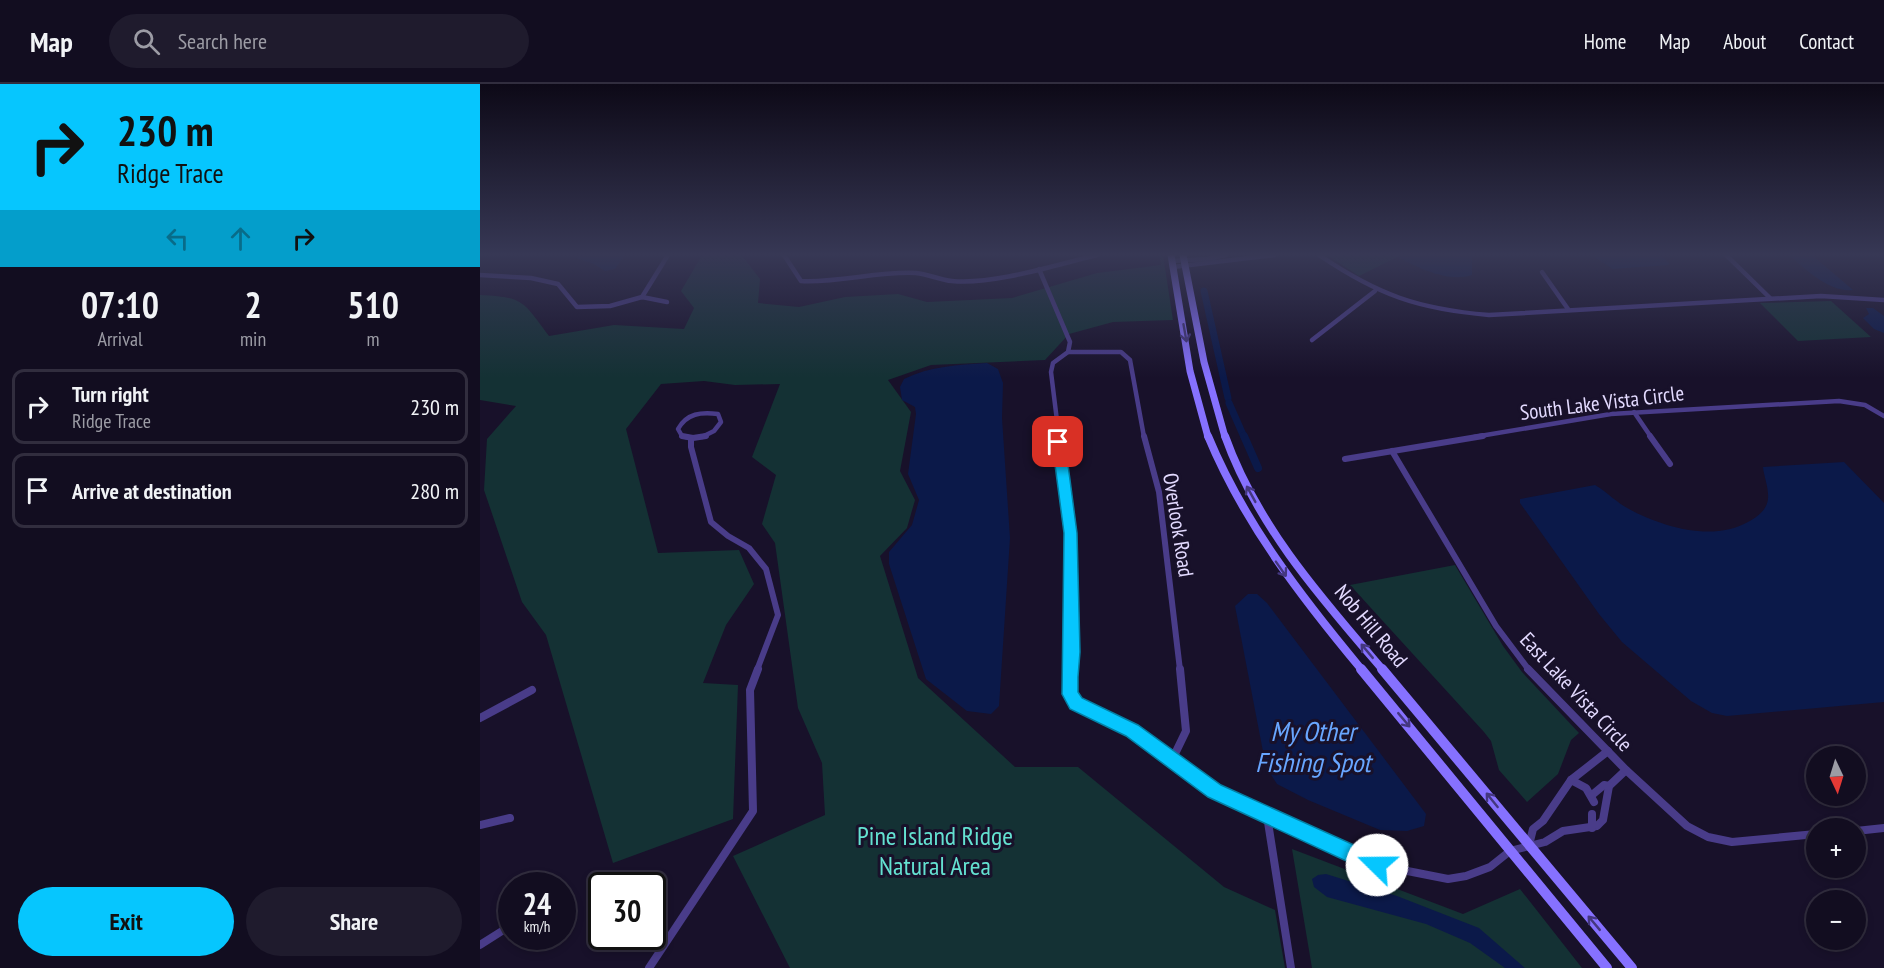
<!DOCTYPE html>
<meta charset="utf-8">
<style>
body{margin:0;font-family:"PT Sans Narrow",sans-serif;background:#1f1b2d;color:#f1f3f6;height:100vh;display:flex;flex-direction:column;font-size:22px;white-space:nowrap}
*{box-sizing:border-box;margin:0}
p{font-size:20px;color:#9c9ca5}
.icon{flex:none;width:33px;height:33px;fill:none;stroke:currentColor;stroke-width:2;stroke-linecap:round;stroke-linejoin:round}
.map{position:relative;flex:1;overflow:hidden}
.panel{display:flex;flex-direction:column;background:#120d20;width:480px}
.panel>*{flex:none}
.hud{background:#06c6fe;color:#111;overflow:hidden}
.needle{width:39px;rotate:176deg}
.fabs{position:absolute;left:1326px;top:662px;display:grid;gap:12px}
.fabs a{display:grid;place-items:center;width:60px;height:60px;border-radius:50%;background:#120d20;box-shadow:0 3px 9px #0003,0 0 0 2px #312d3e;font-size:30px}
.speed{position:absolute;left:18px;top:788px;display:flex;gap:12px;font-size:30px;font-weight:700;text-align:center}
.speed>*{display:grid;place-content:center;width:78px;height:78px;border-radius:50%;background:#120d20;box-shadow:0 3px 9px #0003,0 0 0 2px #312d3e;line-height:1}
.speed small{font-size:15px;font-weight:400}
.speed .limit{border:3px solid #111;border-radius:9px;background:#fff;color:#111}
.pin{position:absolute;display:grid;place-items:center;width:51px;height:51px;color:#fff;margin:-26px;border-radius:12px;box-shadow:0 3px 9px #0006}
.me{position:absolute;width:66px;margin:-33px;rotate:292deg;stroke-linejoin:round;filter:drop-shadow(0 0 4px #0008)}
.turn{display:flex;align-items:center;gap:21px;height:126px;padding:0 18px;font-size:27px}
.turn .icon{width:78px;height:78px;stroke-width:2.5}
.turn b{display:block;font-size:42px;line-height:51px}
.lanes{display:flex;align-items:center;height:57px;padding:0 18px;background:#0003;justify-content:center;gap:30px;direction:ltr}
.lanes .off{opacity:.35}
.eta{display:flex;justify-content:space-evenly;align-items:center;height:102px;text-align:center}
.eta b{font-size:36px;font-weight:600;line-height:42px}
.button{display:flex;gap:12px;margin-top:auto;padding:12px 18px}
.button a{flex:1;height:69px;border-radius:36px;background:#06c6fe;color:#111;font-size:24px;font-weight:600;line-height:69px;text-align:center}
.button a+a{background:#1f1b2d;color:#f1f3f6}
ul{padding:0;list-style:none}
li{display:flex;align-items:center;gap:18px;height:75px;margin:0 12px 9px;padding:0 6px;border:3px solid #312d3e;border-radius:12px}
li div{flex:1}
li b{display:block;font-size:22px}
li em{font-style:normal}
header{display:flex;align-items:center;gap:36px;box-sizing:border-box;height:84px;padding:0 30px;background:#120d20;border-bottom:2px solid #312d3e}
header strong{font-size:28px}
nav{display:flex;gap:33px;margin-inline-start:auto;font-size:21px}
.search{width:420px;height:54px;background:#1f1b2d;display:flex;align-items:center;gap:15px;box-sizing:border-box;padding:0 21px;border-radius:33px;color:#9c9ca5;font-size:22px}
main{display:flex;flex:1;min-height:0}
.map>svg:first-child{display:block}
</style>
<header>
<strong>Map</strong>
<div class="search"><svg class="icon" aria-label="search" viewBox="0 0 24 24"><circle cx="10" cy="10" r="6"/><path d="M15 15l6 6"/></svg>Search here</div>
<nav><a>Home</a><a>Map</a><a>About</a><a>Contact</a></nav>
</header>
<main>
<section class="panel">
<div class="hud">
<div class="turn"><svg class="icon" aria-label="right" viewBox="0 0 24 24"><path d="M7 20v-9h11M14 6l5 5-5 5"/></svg><div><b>230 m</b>Ridge Trace</div></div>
<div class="lanes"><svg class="icon off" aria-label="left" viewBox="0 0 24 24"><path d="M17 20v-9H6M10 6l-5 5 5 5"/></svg><svg class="icon off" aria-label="ahead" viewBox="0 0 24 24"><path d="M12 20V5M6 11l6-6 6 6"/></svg><svg class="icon" aria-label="right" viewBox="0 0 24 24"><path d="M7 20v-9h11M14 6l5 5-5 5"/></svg></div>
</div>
<div class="eta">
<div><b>07:10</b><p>Arrival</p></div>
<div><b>2</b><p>min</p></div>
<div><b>510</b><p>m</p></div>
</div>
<ul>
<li><svg class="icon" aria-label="right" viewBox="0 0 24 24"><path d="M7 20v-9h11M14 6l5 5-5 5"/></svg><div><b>Turn right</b><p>Ridge Trace</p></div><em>230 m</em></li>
<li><svg class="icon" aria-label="arrive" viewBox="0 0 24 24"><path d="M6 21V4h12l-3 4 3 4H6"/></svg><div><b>Arrive at destination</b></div><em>280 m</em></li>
</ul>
<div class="button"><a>Exit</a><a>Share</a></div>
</section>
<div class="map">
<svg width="1404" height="884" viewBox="0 0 1404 884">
<rect width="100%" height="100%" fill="#18112a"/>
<!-- green -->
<g fill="#143134">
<path d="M 222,171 L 264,171 L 263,173 L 280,195 L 278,219 L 319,223 L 365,213 L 418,210 L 447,218 L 532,214 L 617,189 L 681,181 L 679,171 L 683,171 L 693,236 L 633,238 L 589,250 L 565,276 L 451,281 L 408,296 L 431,328 L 420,387 L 435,416 L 427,444 L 400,472 L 438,594 L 535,683 L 598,683 L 744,803 L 795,826 L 805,884 L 310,884 L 253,772 L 345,731 L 342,679 L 318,624 L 295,459 L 282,440 L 296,391 L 272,373 L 300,300 L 255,301 L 224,297 L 181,300 L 146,345 L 178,469 L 259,466 L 274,500 L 246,541 L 223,599 L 258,601 L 253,735 L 133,779 L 66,551 L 42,518 L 4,406 L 7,355 L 36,322 L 0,316 L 0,211 C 45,213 43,218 69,252 L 134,241 L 204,245 L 214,224 L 201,207 Z"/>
<path d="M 847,171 L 921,171 L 879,192 Z"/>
<path d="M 1351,217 L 1391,253 L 1318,257 L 1280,219 Z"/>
<path d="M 975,481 L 1023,562 L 1042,588 L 1099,649 L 1091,656 L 1078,690 L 1047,718 L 1019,686 L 1011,657 L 1004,648 L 870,501 Z"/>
<path d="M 812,765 L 983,830 L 1040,805 L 1102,884 L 832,884 Z"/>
</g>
<!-- water -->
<g fill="#0b1949">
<path d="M 102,171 L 145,171 L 135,185 L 125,187 L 114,180 L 96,174 Z"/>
<path d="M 921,171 L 992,171 L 992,191 C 969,199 938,184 918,173 Z"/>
<path d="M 1111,171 L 1181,171 L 1189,179 L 1188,181 L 1133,185 Z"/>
<path d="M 1309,171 L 1332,171 L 1373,206 C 1350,209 1325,185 1309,171 Z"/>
<path d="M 1386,224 L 1393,224 L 1404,232 L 1404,249 L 1394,245 L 1383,234 L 1389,230 Z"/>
<path d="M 507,279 L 518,285 L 523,299 L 522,334 L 530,454 L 519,622 L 511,630 L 487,627 L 446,595 L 409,480 L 409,468 L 432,441 L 439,416 L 428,390 L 436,330 L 435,323 L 422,316 L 420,303 L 424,295 C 450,282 478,281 507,279 Z"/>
<path d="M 1364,378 L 1404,419 L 1404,618 L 1247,632 L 1232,629 L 1211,617 L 1142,558 L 1119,530 L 1040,419 L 1040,415 L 1115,401 C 1127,408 1137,419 1149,425 C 1182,443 1233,458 1268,438 C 1277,433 1287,426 1288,415 C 1289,404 1284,393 1283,383 Z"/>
<path d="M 768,510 L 777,510 L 787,519 L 937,718 L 946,730 L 944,742 L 927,747 L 900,746 L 828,716 L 797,700 L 786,683 L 755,522 Z"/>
<path d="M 846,790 L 917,812 L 999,844 L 1045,884 L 1025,884 L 990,859 L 946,840 L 847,813 L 834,803 L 832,795 L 838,791 Z"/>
</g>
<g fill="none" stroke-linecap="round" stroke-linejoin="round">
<!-- canal-far1 -->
<g stroke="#0b1949" stroke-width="7">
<path d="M 724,207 L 748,314"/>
<path d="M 749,319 L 764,353"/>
</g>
<!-- canal -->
<path stroke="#0b1949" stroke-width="8" d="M 764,352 L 778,384"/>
<!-- minor-far2 -->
<g stroke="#493c89" stroke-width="4.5">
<path d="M 304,171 L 321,197 C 359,199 398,187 436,189 C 448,190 460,196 472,197 C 514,201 575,181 617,171"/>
<path d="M 839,171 C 898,211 938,225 1009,231 L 1341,212 L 1404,216"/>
<path d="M 1246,171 L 1290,214"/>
<path d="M 692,177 L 727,175 L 746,171"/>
<path d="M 693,183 L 794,171"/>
<path d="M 559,185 L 590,258 L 588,268 L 573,279 L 571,288 L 579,353"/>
<path d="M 1062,188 L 1088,225"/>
<path d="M 0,191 L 51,194 L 78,200 L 97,223 L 130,222 L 162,213"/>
<path d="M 162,213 L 188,171"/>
<path d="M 162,213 L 187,218"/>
<path d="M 832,256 L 895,207"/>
<path d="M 588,268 L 641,268 L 650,276 L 664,353"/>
<path d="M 1154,328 L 1171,353"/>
<path d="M 206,353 L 202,352 L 198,345 C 207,329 221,328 238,330 L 241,338 L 234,347 L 222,353"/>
<path d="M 994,353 L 1131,330 L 1359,317 L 1385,321 L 1404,332"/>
</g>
<!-- minor-far1 -->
<g stroke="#493c89" stroke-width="6">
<path d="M 202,352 L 213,354 L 226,352"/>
<path d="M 579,352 L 591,449 L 591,586"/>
<path d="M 664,352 L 679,408 L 700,586"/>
<path d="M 1170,352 L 1190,380"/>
<path d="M 211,355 L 211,363 L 231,438 L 248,452 L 269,464 L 286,485 L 298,531 L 277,586"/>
<path d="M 912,367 L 1016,542 L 1049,586"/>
<path d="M 865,375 L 1003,352"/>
</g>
<!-- minor -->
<g stroke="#493c89" stroke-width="8">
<path d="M 591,585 L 590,610 L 596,620 L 652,647 L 735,707 L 897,781 L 968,795 L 986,792 L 1010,783 L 1030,767 L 1065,758 L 1083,747 L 1117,742 L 1123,736 L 1129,702 L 1146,686"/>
<path d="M 1048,585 L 1146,686 L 1207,742 L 1228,753 L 1252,758 L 1336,750"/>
<path d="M 0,634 L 52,606"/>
<path d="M 692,676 L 706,647 L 700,585"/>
<path d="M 1091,696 L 1106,704 L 1114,718"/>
<path d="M 1112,711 L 1124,701 L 1129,702"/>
<path d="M 1112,730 L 1112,744"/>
<path d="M 787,732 L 811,884"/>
<path d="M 0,741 L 30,734"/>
<path d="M 1376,747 L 1404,744"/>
<path d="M 1049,761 L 1053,745 L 1063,737 L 1091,696 L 1128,667"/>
<path d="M 0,861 L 22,847 L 32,837"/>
<path d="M 169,884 L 273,727 L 270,606 L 278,585"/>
</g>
<!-- secondary-far2 -->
<g stroke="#8671ff" stroke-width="7">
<path d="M 691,171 L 710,287 L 728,353"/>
<path d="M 703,171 L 724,278 L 745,353"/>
</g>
<!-- secondary-far1 -->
<g stroke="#8671ff" stroke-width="8">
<path d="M 728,352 C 764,439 822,514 882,586"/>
<path d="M 745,352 C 777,442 842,515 903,586"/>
</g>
<!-- secondary -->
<g stroke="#8671ff" stroke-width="10">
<path d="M 881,585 L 1127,884"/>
<path d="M 902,585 L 1152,884"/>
</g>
</g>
<!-- one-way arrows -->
<defs><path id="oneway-shaft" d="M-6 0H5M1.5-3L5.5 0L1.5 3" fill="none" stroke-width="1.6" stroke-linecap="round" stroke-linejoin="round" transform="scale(1.5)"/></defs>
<g stroke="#44377f">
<use href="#oneway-shaft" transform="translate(705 249) rotate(80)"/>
<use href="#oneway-shaft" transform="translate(771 410) rotate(-119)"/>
<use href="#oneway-shaft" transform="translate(801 485) rotate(55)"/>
<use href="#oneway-shaft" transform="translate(887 567) rotate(-130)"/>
<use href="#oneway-shaft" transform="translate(924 636) rotate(50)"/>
<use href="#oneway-shaft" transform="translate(1012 716) rotate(-129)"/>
<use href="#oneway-shaft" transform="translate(1114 839) rotate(-130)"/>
</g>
<!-- sky -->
<linearGradient id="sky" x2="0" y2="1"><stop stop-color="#0d0917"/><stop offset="0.58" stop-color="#373855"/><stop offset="1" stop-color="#373855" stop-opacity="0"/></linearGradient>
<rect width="1404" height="294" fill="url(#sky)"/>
<!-- route -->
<path fill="#06c6fe" stroke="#0481a5" stroke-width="1.5" d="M 578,354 L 585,358 L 597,449 L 600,568 L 598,593 L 598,608 L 602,614 L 658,641 L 741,701 L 903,774 L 906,781 L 903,788 L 897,790 L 890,788 L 728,713 L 646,652 L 590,625 L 582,610 L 584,449 L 572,358 Z"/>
<g text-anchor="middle" stroke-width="6" stroke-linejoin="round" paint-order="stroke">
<!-- street labels -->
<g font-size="21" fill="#e3daff" stroke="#18112a">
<text transform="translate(1122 319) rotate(-7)" y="7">South Lake Vista Circle</text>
<text transform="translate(698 441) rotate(81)" y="7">Overlook Road</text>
<text transform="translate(891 542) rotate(50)" y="7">Nob Hill Road</text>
<text transform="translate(1096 608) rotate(47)" y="7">East Lake Vista Circle</text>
</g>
<!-- near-park labels -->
<g font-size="26" fill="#64e1d1" stroke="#18112a">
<text x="455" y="761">Pine Island Ridge<tspan x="455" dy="30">Natural Area</tspan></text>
</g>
<!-- near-water labels -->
<g font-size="27" font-style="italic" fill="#68a6ff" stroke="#18112a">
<text x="833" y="657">My Other<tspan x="833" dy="31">Fishing Spot</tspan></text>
</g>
</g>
</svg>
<div class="fabs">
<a><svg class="needle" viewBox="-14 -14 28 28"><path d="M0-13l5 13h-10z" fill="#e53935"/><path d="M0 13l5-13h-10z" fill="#9c9ca5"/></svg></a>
<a>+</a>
<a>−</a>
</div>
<div class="speed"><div>24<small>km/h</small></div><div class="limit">30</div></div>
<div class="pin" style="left:578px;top:358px;background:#d93025"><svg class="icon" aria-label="arrive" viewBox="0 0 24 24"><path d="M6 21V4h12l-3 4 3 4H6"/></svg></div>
<svg class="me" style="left:897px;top:781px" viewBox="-20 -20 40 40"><circle r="19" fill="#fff"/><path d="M0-13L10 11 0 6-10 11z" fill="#06c6fe"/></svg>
</div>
</main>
